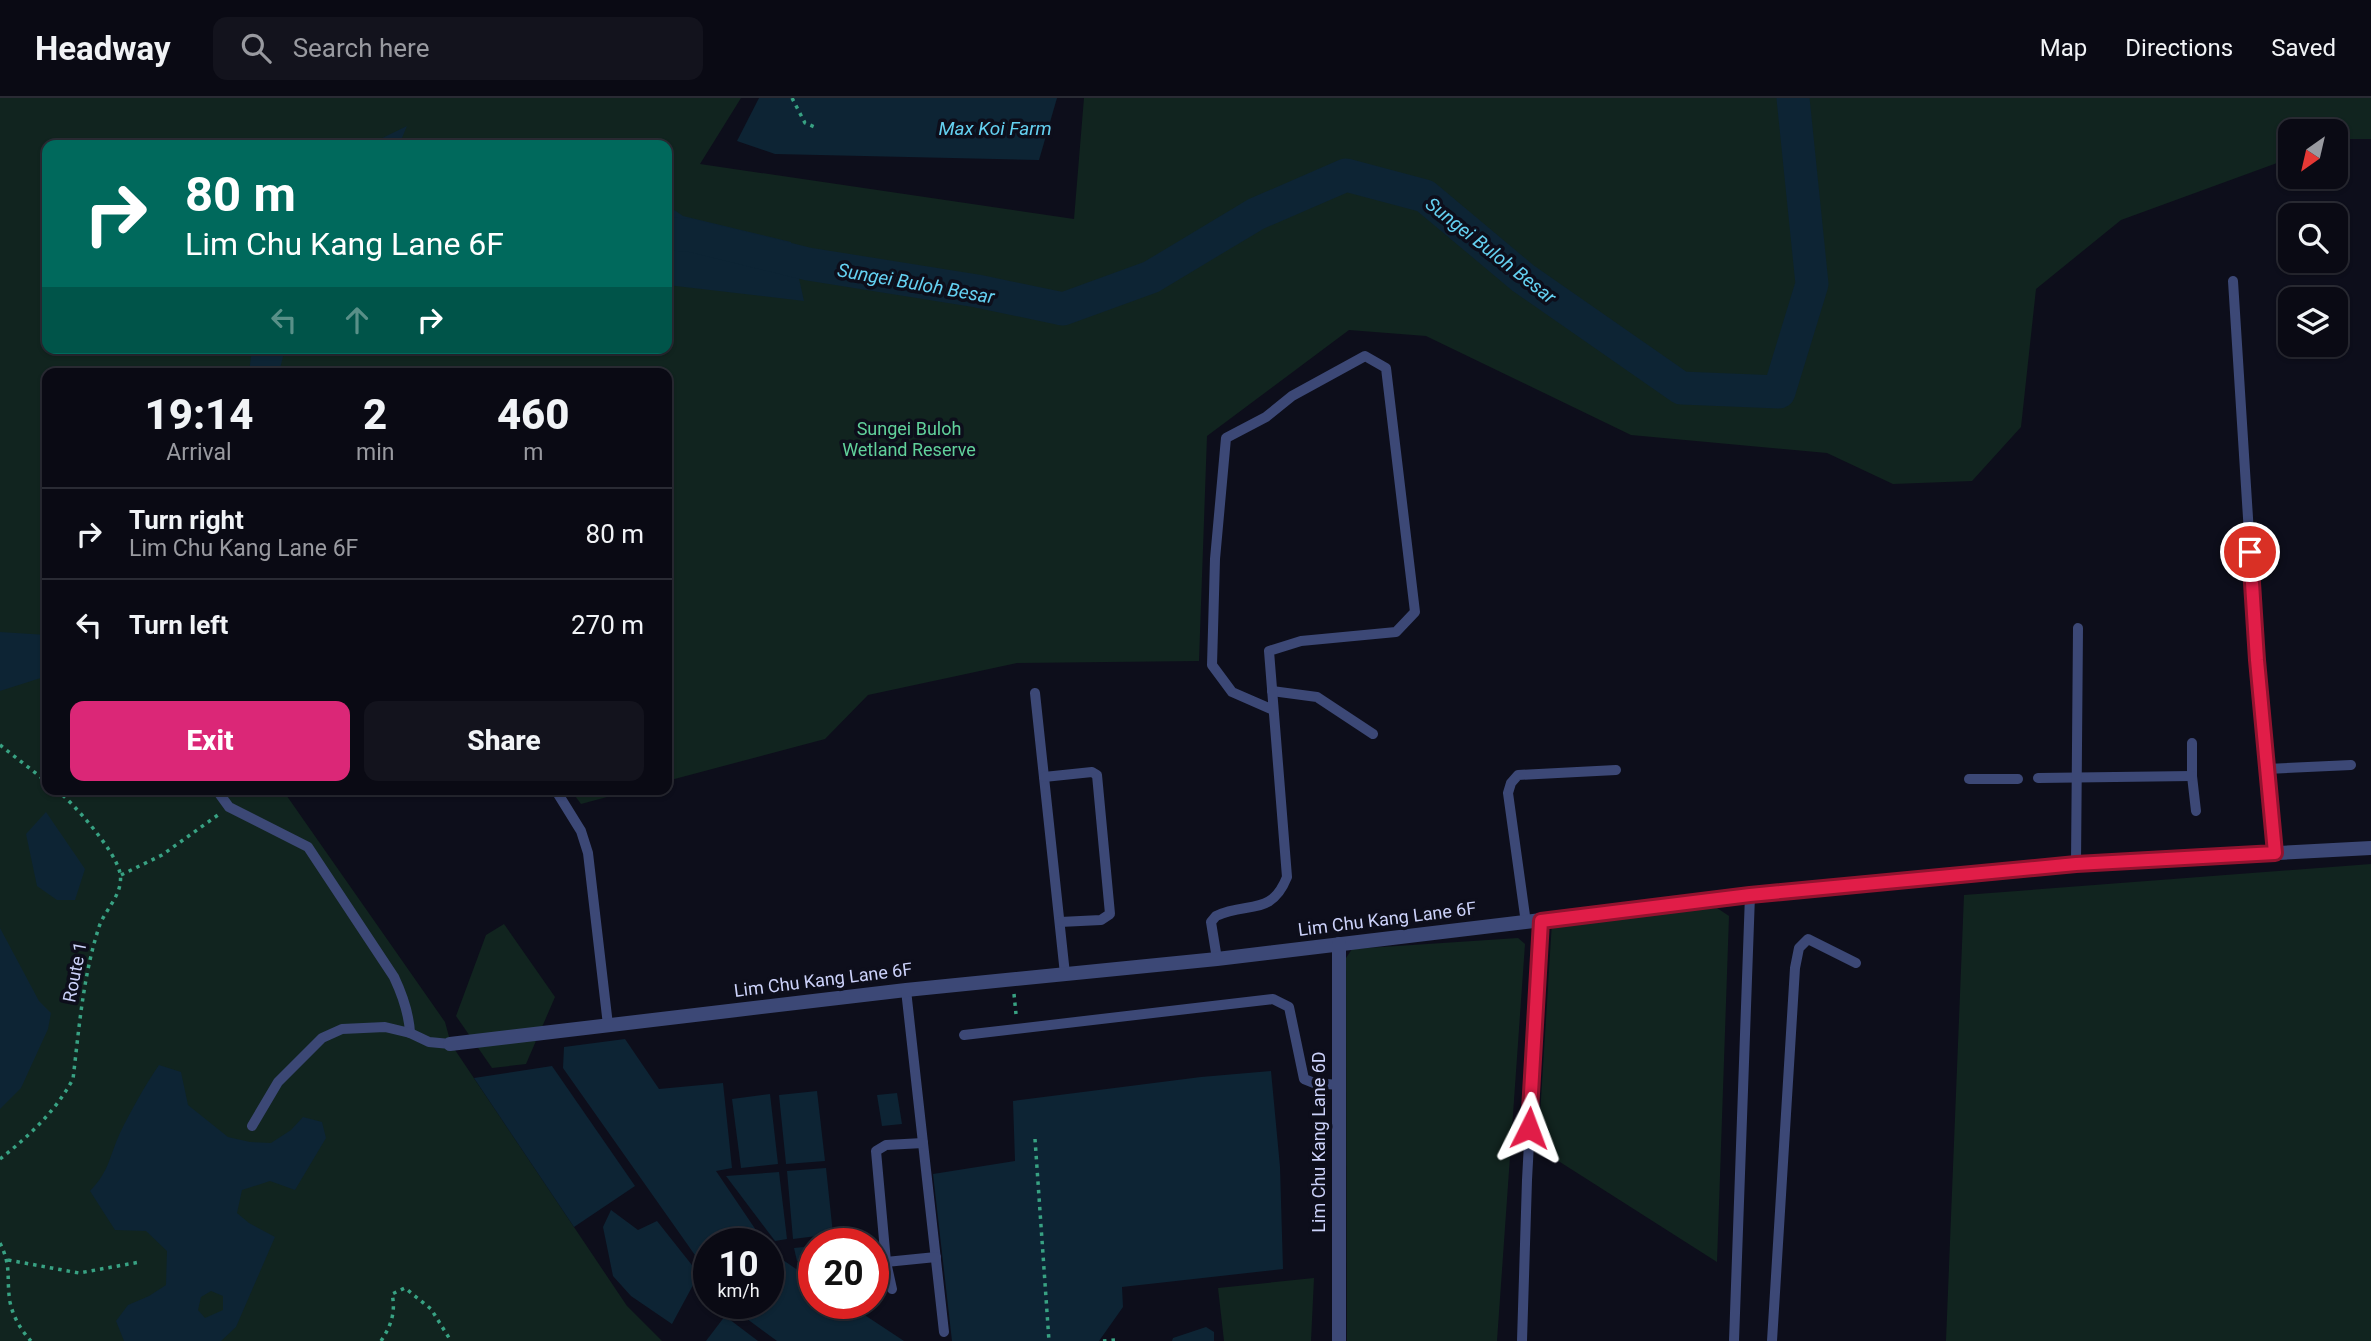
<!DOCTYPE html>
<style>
body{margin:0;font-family:Roboto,sans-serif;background:#13131d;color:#f1f3f6;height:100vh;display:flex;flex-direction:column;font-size:26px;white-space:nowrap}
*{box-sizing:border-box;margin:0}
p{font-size:23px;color:#999aa0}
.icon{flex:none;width:38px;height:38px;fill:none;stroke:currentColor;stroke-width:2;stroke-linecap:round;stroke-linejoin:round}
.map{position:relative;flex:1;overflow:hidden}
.sheet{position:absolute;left:42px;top:270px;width:630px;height:427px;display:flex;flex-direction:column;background:#0a0a14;border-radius:14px;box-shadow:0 2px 5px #0004,0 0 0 2px #2a2b34}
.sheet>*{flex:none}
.hud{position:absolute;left:42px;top:42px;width:630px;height:214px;border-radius:14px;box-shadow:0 2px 5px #0004,0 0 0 2px #2a2b34;background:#00695c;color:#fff;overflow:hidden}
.needle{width:46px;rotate:214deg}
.buttons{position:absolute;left:2278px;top:21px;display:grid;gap:14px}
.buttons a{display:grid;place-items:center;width:70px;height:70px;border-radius:14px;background:#0a0a14;box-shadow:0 2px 5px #0004,0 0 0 2px #2a2b34;font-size:35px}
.speed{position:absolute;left:693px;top:1130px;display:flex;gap:14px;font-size:35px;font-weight:700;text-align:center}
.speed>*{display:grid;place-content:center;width:91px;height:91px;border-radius:50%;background:#0a0a14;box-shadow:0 2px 5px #0004,0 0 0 2px #2a2b34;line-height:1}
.speed small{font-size:18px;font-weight:400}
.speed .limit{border:10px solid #d22;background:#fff;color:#111}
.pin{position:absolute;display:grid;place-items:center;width:60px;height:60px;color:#fff;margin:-30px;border:4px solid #fff;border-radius:50%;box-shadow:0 2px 7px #0007}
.me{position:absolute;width:77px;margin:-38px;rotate:3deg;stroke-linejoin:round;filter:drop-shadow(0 0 5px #0008)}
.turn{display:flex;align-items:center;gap:24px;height:147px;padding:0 28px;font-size:32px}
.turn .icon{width:91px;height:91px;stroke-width:2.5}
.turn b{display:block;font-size:49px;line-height:60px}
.lanes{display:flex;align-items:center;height:66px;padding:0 28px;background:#0003;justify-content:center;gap:35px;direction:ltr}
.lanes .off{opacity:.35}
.eta{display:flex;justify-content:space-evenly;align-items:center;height:119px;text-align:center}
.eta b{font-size:42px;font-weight:800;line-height:49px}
.primary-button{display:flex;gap:14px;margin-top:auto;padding:14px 28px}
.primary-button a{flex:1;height:80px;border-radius:14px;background:#db2777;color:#fff;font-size:28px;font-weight:800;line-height:80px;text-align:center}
.primary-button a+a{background:#13131d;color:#f1f3f6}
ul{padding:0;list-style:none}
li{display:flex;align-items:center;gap:21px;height:91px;padding:0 28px;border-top:2px solid #2a2b34}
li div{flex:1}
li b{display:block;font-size:26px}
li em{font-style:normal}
header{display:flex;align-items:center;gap:42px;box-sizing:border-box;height:98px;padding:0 35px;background:#0a0a14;border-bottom:2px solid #2a2b34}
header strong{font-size:33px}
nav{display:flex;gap:38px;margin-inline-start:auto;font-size:24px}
.search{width:490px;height:63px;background:#13131d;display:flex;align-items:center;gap:18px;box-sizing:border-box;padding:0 24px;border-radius:14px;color:#999aa0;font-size:26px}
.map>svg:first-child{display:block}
</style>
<header>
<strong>Headway</strong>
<div class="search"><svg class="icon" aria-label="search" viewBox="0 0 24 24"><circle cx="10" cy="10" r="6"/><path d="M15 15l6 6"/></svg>Search here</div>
<nav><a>Map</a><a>Directions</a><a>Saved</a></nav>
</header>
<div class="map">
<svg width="2371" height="1243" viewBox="0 0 2371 1243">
<rect width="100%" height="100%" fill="#0d0e1b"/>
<!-- green -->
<g fill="#11241f" fill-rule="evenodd">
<path d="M 0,0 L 741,0 L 700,66 L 1074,121 L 1084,0 L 2371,0 L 2371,41 L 2343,41 L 2336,43 L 2336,33 L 2291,33 L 2291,60 L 2121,122 L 2036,191 L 2021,329 L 1972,383 L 1893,386 L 1827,355 L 1631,337 L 1426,238 L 1349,232 L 1207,338 L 1199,563 L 1017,565 L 868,597 L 825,641 L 667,683 L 667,275 L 47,275 L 47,691 L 282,691 L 445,924 L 451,946 L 627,1208 L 662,1243 L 0,1243 ZM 47,47 L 667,47 L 667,250 L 47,250 Z"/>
<path d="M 570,691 L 637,691 L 581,706 Z"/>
<path d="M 2371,766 L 2371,1243 L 1946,1243 L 1964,797 Z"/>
<path d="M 1717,810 L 1729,818 L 1717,1164 L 1538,1050 L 1552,824 Z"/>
<path d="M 504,826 L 555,899 L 526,966 L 492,970 L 456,918 L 486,837 Z"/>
<path d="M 1518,840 L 1525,846 L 1497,1243 L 1347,1243 L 1346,860 L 1352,851 Z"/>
<path d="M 1314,1180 L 1311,1243 L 1224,1243 L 1218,1190 Z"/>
</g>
<!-- water -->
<g fill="#0d2434" fill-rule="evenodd">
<path d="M 759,0 L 1057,0 L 1039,62 L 775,56 L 737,43 Z"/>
<path d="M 407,28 L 399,47 L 368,47 Z"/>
<path d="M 667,107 L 683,118 L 791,144 L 804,203 L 667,187 Z"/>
<path d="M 252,250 L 285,250 L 279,275 L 249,275 Z"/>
<path d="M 0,534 L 47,537 L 47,578 L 0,593 Z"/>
<path d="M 46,714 L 85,771 L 75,802 L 57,802 L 37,788 L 26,736 Z"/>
<path d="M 0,830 L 39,903 L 51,915 L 48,931 L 21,990 L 0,1011 Z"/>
<path d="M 625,941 L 659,991 L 723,985 L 732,1070 L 716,1073 L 764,1144 L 762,1146 L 709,1146 L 709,1177 L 563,970 L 564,949 Z"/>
<path d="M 159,967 L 181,974 L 188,1007 L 228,1039 L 250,1044 L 271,1045 L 291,1032 L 303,1019 L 322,1024 L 326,1040 L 295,1092 L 270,1083 L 242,1092 L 237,1115 L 249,1125 L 275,1139 L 236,1229 L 221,1243 L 124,1243 L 116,1223 L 128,1207 L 149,1198 L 166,1187 L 167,1153 L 146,1133 L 115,1132 L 90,1093 C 110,1072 109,1059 120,1035 C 132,1011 144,989 159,967 ZM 211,1193 L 223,1198 L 223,1212 L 205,1220 L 198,1212 L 201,1199 Z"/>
<path d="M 552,968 L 635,1088 L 574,1129 L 474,980 Z"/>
<path d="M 1271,973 L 1280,1069 L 1283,1171 L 1122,1189 L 1123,1209 L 1099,1243 L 952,1243 L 933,1076 L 1015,1063 L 1013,1003 L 1201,979 Z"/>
<path d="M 817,993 L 825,1063 L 786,1066 L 779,997 Z"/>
<path d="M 897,995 L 902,1026 L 882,1028 L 877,997 Z"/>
<path d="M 770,996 L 778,1066 L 741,1070 L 732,1001 Z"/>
<path d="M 826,1070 L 833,1136 L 793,1141 L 787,1073 Z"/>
<path d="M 779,1074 L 787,1141 L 775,1143 L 726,1078 Z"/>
<path d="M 611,1112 L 638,1132 L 657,1123 L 699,1176 L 672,1226 L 631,1198 L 613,1178 L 603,1129 Z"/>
<path d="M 814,1148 L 814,1163 L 797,1163 L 794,1150 Z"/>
<path d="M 771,1154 L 814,1183 L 814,1206 L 848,1206 L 904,1243 L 777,1243 L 731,1209 L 733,1206 L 768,1206 L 768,1157 Z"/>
<path d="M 725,1218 L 758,1243 L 706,1243 Z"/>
<path d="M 1206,1229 L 1214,1234 L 1214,1243 L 1172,1243 L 1173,1240 Z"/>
</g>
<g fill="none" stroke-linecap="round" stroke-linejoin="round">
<!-- river -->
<path stroke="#0d2434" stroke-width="33" d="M 667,136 L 689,137 L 808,166 L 977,193 L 1063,211 L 1151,179 L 1256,116 L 1346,77 L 1425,98 L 1523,180 L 1681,290 L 1779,294 L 1812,186 L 1793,0"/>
<!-- path -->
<g stroke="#38a283" stroke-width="3.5" stroke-dasharray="3.5 5" stroke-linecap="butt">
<path d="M 792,0 L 805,25 L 817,30"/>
<path d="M 0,647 L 47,684"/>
<path d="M 121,777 L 162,757 L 218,717"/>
<path d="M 1014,896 L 1016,916"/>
<path d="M 1035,1041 L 1049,1243"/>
<path d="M 0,1061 C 29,1038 55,1014 73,981 C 79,931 83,878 99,829 C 105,811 124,796 120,775 C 115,752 74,706 56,691"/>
<path d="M 0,1145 C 12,1169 6,1180 10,1204 C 13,1219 21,1232 31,1243"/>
<path d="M 8,1162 L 79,1175 L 140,1164"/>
<path d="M 381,1243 C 391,1228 396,1214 392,1196 L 405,1190 L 431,1211 L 451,1243"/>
<path d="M 1103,1243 L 1115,1242"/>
</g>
<!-- lane -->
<g stroke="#3c4876" stroke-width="10">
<path d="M 2233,183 L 2257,562 L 2275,756"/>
<path d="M 1272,593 L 1317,599 L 1373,636"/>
<path d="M 1035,595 L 1065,876"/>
<path d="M 2192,645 L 2192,678 L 2196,713"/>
<path d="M 2267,671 L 2351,667"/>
<path d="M 1044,679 L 1092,674 L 1097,677 L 1110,816 L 1101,822 L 1060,824"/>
<path d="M 2038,680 L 2192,678"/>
<path d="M 1969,681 L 2018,681"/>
<path d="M 216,691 L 229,709 L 308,749 L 394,879 C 402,896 409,915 410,935"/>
<path d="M 555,691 L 581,733 L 588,755 L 608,927"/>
<path d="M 2076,766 L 2078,530"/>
<path d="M 1526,825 L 1508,695 L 1511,685 L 1518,677 L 1616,672"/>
<path d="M 1217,861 L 1211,824 L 1216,818 C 1248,803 1271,819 1287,779 L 1269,553 L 1301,543 L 1396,534 L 1415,514 L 1386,270 L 1365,258 L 1292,298 L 1266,319 L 1226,340 L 1215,461 L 1212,567 L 1232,594 L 1273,612"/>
<path d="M 906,892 L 944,1234"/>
<path d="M 964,937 L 1273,901 L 1289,909 L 1304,981 L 1314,985 L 1339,987"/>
<path d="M 252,1028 L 278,984 L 322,940 L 342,931 L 385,929 L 410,935 L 429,944 L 450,946"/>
<path d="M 886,1164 L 936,1159"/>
<path d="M 892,1191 L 886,1164 L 876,1053 L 886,1047 L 923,1045"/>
<path d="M 1522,1243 L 1527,1082 L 1541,823"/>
<path d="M 1734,1243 L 1750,797"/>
<path d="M 1772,1243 L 1795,870 L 1799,850 L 1808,841 L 1856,865"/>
</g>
<!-- street -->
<g stroke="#3c4876" stroke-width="14">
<path d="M 450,946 L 906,892 L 1217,861 L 1750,797 L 2076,766 L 2371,750"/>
<path d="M 1339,1243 L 1339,846"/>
</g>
</g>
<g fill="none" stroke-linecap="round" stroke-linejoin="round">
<!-- route casing -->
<g stroke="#92132f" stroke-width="18">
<path id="route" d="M 1529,1030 L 1541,823 L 1750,797 L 2076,766 L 2275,755 L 2257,562 L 2250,454"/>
</g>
<!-- route -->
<use href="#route" stroke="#e11d48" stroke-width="12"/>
</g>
<g text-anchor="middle" stroke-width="7" stroke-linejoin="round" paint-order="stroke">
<!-- park labels -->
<g font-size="18" fill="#61d19b" stroke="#0d0e1b">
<text x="909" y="337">Sungei Buloh<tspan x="909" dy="21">Wetland Reserve</tspan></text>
</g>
<!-- street labels -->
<g font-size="18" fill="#ccd2fa" stroke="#0d0e1b">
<text transform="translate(1387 821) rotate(-7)" y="6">Lim Chu Kang Lane 6F</text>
<text transform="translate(75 874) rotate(-79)" y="6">Route 1</text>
<text transform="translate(823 882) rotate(-7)" y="6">Lim Chu Kang Lane 6F</text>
<text transform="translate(1319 1044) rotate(-90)" y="6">Lim Chu Kang Lane 6D</text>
</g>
<!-- water labels -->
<g font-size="19" font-style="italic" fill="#64d0f0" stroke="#0d0e1b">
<text x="995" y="37">Max Koi Farm</text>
<text transform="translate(1491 152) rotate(38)" y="7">Sungei Buloh Besar</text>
<text transform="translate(916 185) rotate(10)" y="7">Sungei Buloh Besar</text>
</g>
</g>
</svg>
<div class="buttons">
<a><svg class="needle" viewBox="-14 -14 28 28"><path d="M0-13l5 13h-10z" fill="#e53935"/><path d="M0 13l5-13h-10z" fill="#999aa0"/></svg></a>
<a><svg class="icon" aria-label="search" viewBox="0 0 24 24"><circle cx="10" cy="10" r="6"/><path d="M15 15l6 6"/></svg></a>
<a><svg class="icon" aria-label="layers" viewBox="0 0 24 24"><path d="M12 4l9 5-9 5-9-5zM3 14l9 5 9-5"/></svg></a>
</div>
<div class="speed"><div>10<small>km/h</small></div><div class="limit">20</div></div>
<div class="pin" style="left:2250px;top:454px;background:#d93025"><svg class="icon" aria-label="arrive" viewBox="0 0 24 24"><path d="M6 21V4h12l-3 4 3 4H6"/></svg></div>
<svg class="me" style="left:1529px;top:1030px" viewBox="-20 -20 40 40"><path d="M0-17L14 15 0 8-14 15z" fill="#e11d48" stroke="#fff" stroke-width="4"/></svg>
<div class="hud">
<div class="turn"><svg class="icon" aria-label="right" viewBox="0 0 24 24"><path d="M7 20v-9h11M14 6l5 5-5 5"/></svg><div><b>80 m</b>Lim Chu Kang Lane 6F</div></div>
<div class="lanes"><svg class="icon off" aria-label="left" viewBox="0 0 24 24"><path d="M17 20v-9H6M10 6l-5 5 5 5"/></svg><svg class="icon off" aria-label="ahead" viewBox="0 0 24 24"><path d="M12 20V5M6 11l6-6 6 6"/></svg><svg class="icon" aria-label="right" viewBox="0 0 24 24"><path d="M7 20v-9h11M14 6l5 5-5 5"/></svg></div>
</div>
<section class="sheet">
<div class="eta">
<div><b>19:14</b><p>Arrival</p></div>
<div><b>2</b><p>min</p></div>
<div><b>460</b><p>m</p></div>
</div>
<ul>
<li><svg class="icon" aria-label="right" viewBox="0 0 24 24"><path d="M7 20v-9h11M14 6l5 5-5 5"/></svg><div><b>Turn right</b><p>Lim Chu Kang Lane 6F</p></div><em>80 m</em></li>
<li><svg class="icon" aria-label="left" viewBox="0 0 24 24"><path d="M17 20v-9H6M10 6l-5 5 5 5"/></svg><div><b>Turn left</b></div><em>270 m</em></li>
</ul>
<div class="primary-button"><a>Exit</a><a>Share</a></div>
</section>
</div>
